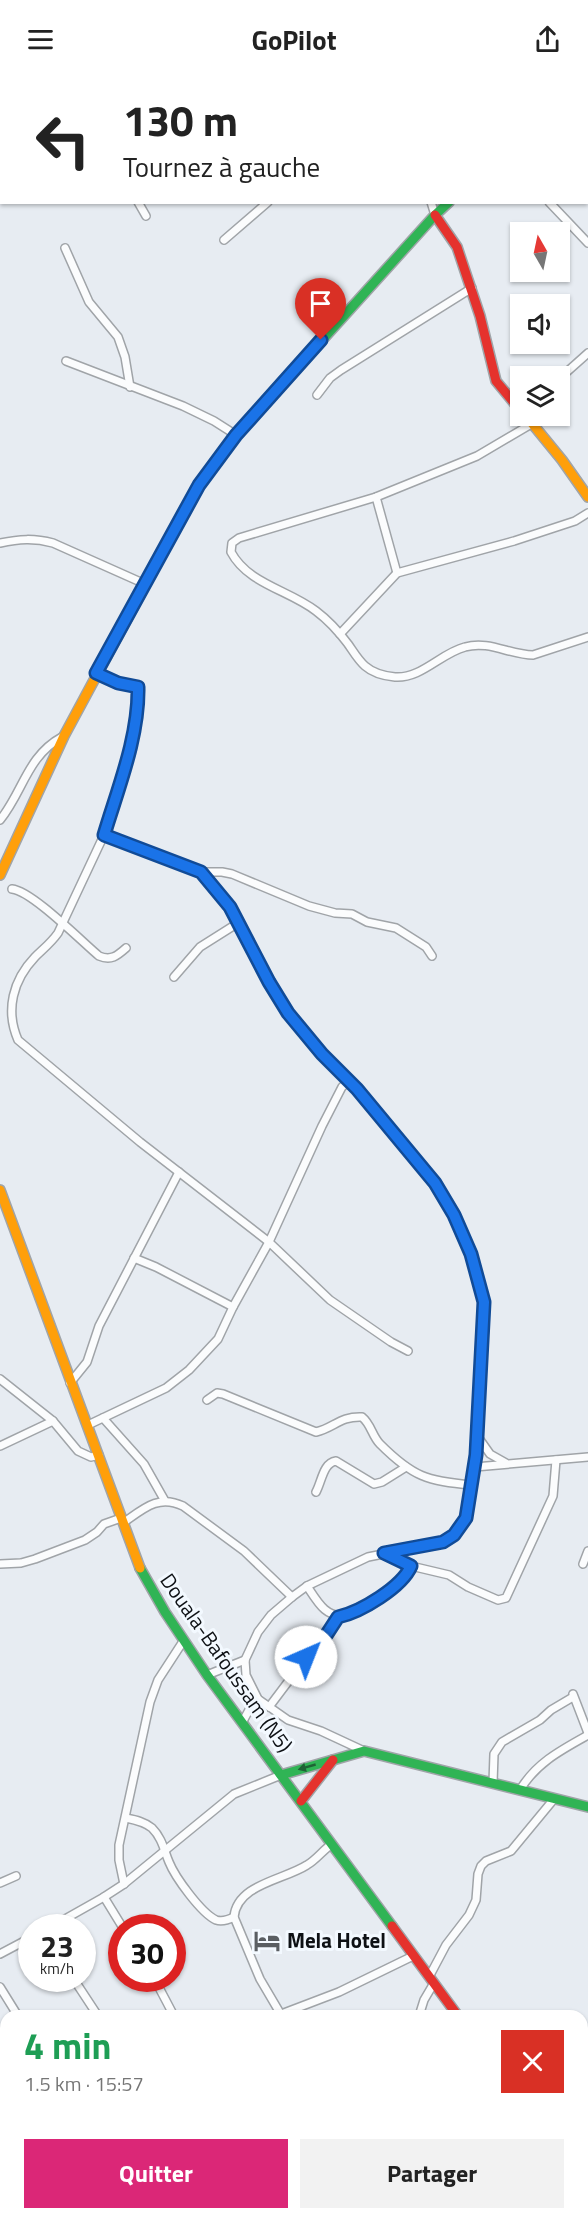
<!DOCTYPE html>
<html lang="fr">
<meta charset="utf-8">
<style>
body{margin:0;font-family:"Titillium Web",sans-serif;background:#f2f2f2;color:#222;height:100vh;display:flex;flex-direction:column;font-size:22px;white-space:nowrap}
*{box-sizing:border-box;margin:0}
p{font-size:20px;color:#767676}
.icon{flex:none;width:33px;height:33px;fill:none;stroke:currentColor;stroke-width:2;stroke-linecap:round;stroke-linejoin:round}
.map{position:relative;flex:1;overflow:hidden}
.panel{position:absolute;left:0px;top:1932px;width:588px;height:210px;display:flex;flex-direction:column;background:#fff;border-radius:18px 18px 0 0;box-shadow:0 2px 4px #0004}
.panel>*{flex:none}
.guide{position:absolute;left:0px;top:0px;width:588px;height:126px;box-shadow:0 2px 4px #0004;background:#fff;color:#222;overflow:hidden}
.needle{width:39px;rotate:351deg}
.controls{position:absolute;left:510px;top:144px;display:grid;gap:12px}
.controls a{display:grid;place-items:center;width:60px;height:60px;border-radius:0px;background:#fff;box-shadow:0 2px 4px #0004;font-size:30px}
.speed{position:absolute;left:18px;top:1836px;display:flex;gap:12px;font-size:30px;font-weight:700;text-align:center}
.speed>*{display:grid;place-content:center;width:78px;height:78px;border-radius:50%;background:#fff;box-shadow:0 2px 4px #0004;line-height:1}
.speed small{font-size:15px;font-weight:400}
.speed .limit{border:9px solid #d22;background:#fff;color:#111}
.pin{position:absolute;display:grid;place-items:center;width:51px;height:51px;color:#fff;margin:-62px -26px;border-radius:50% 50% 50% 0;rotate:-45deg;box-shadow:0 0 6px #0007}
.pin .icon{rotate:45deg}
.me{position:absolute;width:66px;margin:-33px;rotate:44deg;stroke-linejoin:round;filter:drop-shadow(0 0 4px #0008)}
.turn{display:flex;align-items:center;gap:21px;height:126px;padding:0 24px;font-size:27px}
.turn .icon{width:78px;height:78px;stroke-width:2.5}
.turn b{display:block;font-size:42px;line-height:51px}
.round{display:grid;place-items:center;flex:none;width:63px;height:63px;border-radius:0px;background:#f2f2f2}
.headline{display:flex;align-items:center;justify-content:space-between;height:102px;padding:0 24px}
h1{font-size:36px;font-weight:700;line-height:45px;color:#1e9e55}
.action{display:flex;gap:12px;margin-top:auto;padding:12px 24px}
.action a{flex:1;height:69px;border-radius:0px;background:#db2777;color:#fff;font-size:24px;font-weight:700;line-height:69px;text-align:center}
.action a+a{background:#f2f2f2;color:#222}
header{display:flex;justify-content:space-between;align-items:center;height:78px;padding:0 24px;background:#fff;font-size:27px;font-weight:700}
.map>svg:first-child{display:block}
</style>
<header><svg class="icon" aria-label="menu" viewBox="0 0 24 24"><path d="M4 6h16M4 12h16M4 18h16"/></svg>GoPilot<svg class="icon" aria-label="share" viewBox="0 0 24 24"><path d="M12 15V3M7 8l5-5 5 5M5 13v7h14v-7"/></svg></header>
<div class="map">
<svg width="588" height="2142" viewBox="0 0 588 2142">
<rect width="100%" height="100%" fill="#e7ecf2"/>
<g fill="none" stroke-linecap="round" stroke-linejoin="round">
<!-- street casing -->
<g stroke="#a0a4a8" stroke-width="10">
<g id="street">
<path d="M 201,0 L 202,1"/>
<path d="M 349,0 L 350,2"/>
<path d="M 57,2 L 59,0"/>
<path d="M 84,2 L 87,0"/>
<path d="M 253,2 L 255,0"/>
<path d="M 413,2 L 415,0"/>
<path d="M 0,70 L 2,68"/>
<path d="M 586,79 L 588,81"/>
<path d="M 138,124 L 146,138"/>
<path d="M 431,124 L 435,137"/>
<path d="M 549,124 L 588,165"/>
<path d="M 224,162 L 268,124"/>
<path d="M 65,170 L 89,224 L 118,259 L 125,279 L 130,309"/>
<path d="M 66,283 L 183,328 L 214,343 L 236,357"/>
<path d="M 560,300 L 588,275"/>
<path d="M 317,317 L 330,300 L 341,292 L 472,210"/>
<path d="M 533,345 L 477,378 L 376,419 L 239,460 L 232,465 L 231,474 C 248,506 289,512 316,533 C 328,542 339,554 348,566 C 353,573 358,582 365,588 C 373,595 384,598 395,599 C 421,601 441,575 465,569 C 489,562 510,577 533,577 L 588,559"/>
<path d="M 376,419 L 397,495"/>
<path d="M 0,465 C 19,461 34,460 53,465 L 145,506"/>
<path d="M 340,556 L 397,495 L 514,463 L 575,443 L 588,435"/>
<path d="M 96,595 L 118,605 L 138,609 L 138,625 L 129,675 L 104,757 L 58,855 C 51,865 43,871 35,879 C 13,902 5,932 18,962 L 140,1064 L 269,1164 L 330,1222 L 391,1264 L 408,1273"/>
<path d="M 0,742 C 23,714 27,678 62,659"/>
<path d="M 104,757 L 201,794 L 222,794 L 232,796 L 309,828 L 335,835 L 352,836 L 367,844 L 396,850 L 426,869 L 432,878"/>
<path d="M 201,794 L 230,829 L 269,905 L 288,935 L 322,976 L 357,1011 L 435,1105 L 461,1151 L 471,1176 L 484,1224 L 476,1377 L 470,1426 L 462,1448 L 443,1464 L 368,1479 L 307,1508 L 292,1519 L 271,1537 L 258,1554 L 245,1582 L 246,1597 L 258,1621 L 288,1642 L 321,1653 L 364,1673"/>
<path d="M 12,811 C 32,813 81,863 99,878 C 111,883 117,878 126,870"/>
<path d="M 174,899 L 200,869 L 238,845"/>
<path d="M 134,1180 L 156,1189 L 233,1229"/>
<path d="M 0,1301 L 53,1343 L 78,1373 L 91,1379 L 99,1377"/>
<path d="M 70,1305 L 87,1284 L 99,1248 L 179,1094"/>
<path d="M 207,1322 L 217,1315 L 223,1316 L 316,1354 C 334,1350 340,1338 362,1339 C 371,1346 372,1358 380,1366 C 413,1399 427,1403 472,1407"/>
<path d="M 103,1340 L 144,1386 L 165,1423"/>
<path d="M 88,1347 L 166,1310 L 189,1292 L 218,1261 L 233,1229 L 269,1164 L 322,1048 L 342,1009 L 349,1003"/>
<path d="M 478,1359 L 490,1376 L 506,1385"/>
<path d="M 0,1368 L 53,1343"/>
<path d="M 475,1389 L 588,1379"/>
<path d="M 316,1414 C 322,1403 323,1385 336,1383 L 374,1406 L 382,1404 L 406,1389"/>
<path d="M 123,1445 C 143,1431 158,1416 183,1428 L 244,1473 L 292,1519"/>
<path d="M 384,1475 L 411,1488 L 449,1497 L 468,1509 L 498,1522 L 506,1520 L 553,1418 L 556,1382"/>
<path d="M 0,1486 L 21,1485 L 35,1481 L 85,1462 L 97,1454 L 104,1446 L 121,1440"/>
<path d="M 583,1486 L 588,1473"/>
<path d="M 307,1508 C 317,1523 326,1541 346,1537 C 369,1526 401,1512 411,1488"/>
<path d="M 207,1597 L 245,1582"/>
<path d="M 573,1616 L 588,1655"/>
<path d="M 269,1629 L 312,1572 L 325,1559 L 338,1539"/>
<path d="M 242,1645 L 249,1632 L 258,1621"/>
<path d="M 493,1705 L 494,1676 L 502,1664 L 540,1642 L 551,1632 L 573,1619"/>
<path d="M 520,1712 C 536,1685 561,1672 588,1657"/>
<path d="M 126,1740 C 136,1742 145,1744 152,1750 C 162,1760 164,1772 169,1784 C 175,1799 201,1835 216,1842 C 222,1844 228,1842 234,1839"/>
<path d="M 0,1805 L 16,1798"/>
<path d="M 124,1806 L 119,1782 L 119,1767 L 150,1624 L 158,1602 L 184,1562"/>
<path d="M 104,1819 L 123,1850"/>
<path d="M 49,1850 L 104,1819 L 124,1806 L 234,1716 L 281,1697"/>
<path d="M 0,1876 L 32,1859"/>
<path d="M 429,1899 L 446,1867 L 469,1837 L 476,1822 L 478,1796 L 481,1788 L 486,1783 L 511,1773 L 554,1721"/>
<path d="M 73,1900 L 98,1938"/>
<path d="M 154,1900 L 174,1938"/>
<path d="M 0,1909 L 18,1938"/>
<path d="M 280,1935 L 260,1901 L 234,1839 C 237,1806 284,1802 307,1787 C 316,1782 323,1772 332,1766"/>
<path d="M 276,1938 L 339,1914 L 413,1878"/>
<path d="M 419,1938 L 424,1922 L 434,1905"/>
<path d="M 0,2037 L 6,2044"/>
<path d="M 317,2136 L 321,2142"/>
</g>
</g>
<!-- fast casing -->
<g stroke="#a0a4a8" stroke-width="12">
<g id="fast">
<path d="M 231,363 L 435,137 L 449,124"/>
<path d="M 140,1490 L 165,1534 L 207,1597 L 392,1848"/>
<path d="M 281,1697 L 364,1673 L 588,1729"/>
<path d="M 575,2136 L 577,2142"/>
</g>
</g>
<!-- slow casing -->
<g stroke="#a0a4a8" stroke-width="12">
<g id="slow">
<path d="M 566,2 L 567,0"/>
<path d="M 526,338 L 562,382 L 588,419"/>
<path d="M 0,797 L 64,658 L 199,407 L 231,363"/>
<path d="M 0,1112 L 140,1490"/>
</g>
</g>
<!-- jam casing -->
<g stroke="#a0a4a8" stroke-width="12">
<g id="jam">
<path d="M 435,137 L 457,169 L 480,238 L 496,303 L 520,332"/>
<path d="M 301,1723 L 333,1682"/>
<path d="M 392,1848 L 458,1938"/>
</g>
</g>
<!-- street -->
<use href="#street" stroke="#fbfcfd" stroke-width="7"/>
<!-- fast -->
<use href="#fast" stroke="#30b455" stroke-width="9"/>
<!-- slow -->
<use href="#slow" stroke="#ff9f0a" stroke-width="9"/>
<!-- jam -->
<use href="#jam" stroke="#e5322d" stroke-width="9"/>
</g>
<!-- one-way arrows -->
<defs><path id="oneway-solid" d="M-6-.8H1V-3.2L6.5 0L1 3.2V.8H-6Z" transform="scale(1.5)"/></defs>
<use fill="#1f6235" href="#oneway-solid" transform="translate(307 1689) rotate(164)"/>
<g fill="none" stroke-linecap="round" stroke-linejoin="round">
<!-- route casing -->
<g stroke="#114b97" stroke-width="15">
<path id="route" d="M 306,1579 L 325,1559 L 338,1539 C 361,1534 402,1509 411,1488 L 384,1475 L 443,1464 L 454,1457 L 466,1440 L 476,1377 L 484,1224 L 471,1176 L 454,1137 L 435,1105 L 357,1011 L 322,976 L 288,935 L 269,904 L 230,829 L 201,794 L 104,757 C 118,710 139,659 138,609 L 118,605 L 96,595 L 199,407 L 236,357 L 321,262"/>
</g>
<!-- route -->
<use href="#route" stroke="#1a73e8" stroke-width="10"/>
</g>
<!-- icons -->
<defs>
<g id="hotel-bare" transform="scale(2.07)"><path d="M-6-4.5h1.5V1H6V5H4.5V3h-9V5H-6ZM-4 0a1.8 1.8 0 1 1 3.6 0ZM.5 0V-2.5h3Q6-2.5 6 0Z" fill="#5a5e62" stroke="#f3f9ff" stroke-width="2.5" paint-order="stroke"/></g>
</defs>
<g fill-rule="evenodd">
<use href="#hotel-bare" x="267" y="1863"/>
</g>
<g text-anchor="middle" stroke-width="6" stroke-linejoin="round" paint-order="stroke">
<!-- street labels -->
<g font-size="21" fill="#0e1115" stroke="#f3f9ff">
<text transform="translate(226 1585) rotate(55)" y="7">Douala-Bafoussam (N5)</text>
</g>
<!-- poi labels -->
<g font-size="21" font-weight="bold" fill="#0e1115" stroke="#f3f9ff" text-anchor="start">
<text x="287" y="1870">Mela Hotel</text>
</g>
</g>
</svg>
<div class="controls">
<a><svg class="needle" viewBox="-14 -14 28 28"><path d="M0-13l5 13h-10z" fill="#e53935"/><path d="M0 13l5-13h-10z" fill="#767676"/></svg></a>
<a><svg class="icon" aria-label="sound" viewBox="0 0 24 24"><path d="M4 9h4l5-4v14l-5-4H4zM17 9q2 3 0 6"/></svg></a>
<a><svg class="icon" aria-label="layers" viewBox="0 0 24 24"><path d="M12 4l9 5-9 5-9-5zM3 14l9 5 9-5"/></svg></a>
</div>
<div class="speed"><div>23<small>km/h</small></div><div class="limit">30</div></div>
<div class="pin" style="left:321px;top:262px;background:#d93025"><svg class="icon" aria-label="arrive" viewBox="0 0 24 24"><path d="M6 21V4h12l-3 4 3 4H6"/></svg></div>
<svg class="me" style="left:306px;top:1579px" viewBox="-20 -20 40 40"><circle r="19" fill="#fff"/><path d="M0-13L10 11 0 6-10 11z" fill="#1a73e8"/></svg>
<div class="guide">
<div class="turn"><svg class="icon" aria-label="left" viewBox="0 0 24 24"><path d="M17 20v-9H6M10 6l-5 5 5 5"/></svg><div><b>130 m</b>Tournez à gauche</div></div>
</div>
<section class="panel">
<div class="headline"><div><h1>4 min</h1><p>1.5 km · 15:57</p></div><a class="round" style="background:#d93025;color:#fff"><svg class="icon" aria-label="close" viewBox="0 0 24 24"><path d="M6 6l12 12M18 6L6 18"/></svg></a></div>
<div class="action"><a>Quitter</a><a>Partager</a></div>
</section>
</div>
